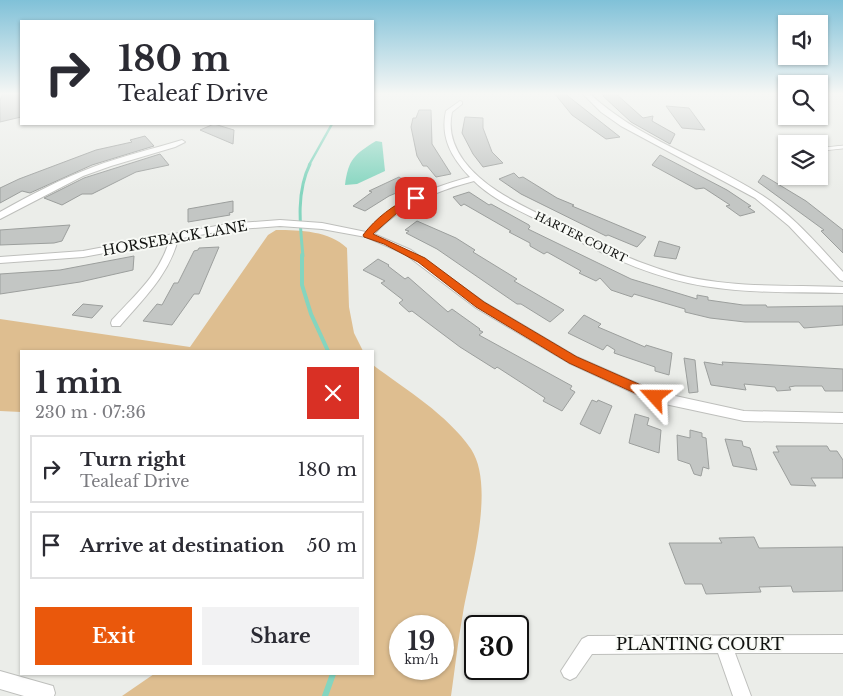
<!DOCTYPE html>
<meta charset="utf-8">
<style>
body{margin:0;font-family:"Libre Baskerville",serif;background:#f2f2f3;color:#2b2b33;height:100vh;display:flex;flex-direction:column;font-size:19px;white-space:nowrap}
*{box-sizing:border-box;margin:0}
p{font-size:16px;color:#7c7c81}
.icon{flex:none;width:28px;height:28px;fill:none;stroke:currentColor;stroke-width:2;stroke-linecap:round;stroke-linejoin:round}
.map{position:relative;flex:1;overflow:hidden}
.side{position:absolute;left:20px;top:350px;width:354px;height:325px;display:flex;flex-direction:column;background:#fff;border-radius:0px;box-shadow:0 1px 4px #0004}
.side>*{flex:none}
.hud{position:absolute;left:20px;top:20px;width:354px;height:105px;border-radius:0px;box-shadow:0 1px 4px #0004;background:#fff;color:#2b2b33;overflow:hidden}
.tools{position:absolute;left:778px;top:15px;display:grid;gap:10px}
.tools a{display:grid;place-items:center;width:50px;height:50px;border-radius:0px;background:#fff;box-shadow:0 1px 4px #0004;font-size:25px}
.speed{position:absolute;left:389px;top:615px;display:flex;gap:10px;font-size:25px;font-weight:700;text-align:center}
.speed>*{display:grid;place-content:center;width:65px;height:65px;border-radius:50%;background:#fff;box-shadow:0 1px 4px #0004;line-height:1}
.speed small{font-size:12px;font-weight:400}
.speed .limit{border:2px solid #111;border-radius:8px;background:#fff;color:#111}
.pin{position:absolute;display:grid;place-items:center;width:42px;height:42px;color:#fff;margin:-21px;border-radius:10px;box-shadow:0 2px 8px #0006}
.me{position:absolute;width:55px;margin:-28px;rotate:294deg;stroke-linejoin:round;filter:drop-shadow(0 0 4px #0008)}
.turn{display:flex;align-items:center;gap:18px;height:105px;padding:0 15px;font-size:22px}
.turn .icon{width:65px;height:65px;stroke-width:2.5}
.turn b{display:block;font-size:35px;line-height:42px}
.round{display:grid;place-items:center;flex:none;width:52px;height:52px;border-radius:0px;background:#f2f2f3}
.head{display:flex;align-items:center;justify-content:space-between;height:85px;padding:0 15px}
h1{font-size:30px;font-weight:800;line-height:38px}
.action{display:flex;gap:10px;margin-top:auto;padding:10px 15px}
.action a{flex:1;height:58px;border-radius:0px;background:#ea580c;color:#fff;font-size:20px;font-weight:800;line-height:58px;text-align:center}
.action a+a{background:#f2f2f3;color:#2b2b33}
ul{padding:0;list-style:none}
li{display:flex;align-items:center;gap:15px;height:68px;margin:0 10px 8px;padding:0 5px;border:2px solid #e1e1e2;border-radius:0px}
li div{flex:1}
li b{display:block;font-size:19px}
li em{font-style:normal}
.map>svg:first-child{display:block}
</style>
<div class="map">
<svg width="843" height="696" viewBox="0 0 843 696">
<rect width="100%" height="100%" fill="#ebede9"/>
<!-- green -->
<g fill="#debe90" fill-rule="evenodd">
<path d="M 276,230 C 301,230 329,231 347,248 L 349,307 L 354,333 L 363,351 L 21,351 L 21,412 L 0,411 L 0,319 L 190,347 L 268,235 Z"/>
<path d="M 373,365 C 406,390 447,414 471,449 C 496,487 470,571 463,613 C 458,640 455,668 451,696 L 122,696 L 154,674 L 372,674 ZM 400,626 L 442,626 L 442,669 L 400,669 Z"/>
</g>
<!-- water -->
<path fill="#84d5bf" d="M 376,141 L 382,142 L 385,171 L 357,184 L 345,185 C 348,159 355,154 376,141 Z"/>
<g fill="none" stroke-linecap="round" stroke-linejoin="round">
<!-- stream-far3 -->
<path stroke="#84d5bf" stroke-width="2.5" d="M 309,165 L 332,124"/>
<!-- stream-far2 -->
<path stroke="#84d5bf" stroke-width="3" d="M 303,256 C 300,226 296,192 310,164"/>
<!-- stream-far1 -->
<path stroke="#84d5bf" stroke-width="4" d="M 302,255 L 302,285 L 311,314 L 328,351"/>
<!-- stream -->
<path stroke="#84d5bf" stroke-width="6" d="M 325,696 L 333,674"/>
</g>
<!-- building -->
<g fill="#c3c6c4" stroke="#9c9f9d">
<path d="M 6,93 L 21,93 L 21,117 L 0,122 L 0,101 L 2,95 Z"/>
<path d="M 554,93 L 564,93 L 620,137 L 606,139 L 572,115 Z"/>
<path d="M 605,93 L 615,93 L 643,118 L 653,116 L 652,121 L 675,134 L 670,144 L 631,122 L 603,96 Z"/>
<path d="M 666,106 L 689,108 L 705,130 L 682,128 Z"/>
<path d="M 419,110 L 431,110 L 432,144 L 451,174 L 436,177 L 427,166 L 423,166 L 417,156 L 411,127 L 413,118 L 416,118 Z"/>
<path d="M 465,117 L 483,118 L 483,128 L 492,152 L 503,163 L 483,167 L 473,154 L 462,133 Z"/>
<path d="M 214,124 L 234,130 L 233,144 L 200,130 Z"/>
<path d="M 145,136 L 154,146 L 92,165 L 30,193 L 22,191 L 0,203 L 0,188 L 19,179 L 96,150 L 132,142 L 130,140 Z"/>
<path d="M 160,154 L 169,165 L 136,172 L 92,194 L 82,194 L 62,205 L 44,198 L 84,178 Z"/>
<path d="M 660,155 L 727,190 L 751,206 L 748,207 L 755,212 L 740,216 L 726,206 L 730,205 L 704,188 L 696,189 L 652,165 Z"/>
<path d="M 514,173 L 519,178 L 523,177 L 557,198 L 574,205 L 572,206 L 646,237 L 637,247 L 608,235 L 606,236 L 521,194 L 499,179 Z"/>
<path d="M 763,175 L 806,201 L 843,230 L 843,253 L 821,231 L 824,230 L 758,182 Z"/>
<path d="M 399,177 L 413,186 L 389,196 L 365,211 L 353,206 L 372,192 L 369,191 Z"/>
<path d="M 469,192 L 489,205 L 491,204 L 529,225 L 530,227 L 528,229 L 631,279 L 697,299 L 697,295 L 708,297 L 708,300 L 743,305 L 766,305 L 767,307 L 843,306 L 843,325 L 804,328 L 799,322 L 745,322 L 710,318 L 685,312 L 685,309 L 634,294 L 632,297 L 611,290 L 600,278 L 596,281 L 579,273 L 581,271 L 547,252 L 544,254 L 530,246 L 530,243 L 509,232 L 511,231 L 464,204 L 461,206 L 453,197 Z"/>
<path d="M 233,201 L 233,212 L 229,213 L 230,215 L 188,222 L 188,209 Z"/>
<path d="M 417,221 L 456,238 L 475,250 L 473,252 L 517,279 L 514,281 L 564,310 L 550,322 L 521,304 L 517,304 L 437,249 L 406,233 L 409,231 L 405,230 Z"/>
<path d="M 70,225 L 62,241 L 54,243 L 0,245 L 0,230 Z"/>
<path d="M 659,241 L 680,247 L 676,259 L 654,256 Z"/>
<path d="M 219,247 L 199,294 L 194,294 L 172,325 L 143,321 L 157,304 L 162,305 L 174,283 L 178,283 L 194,251 L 198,250 L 199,248 Z"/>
<path d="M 134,256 L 133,270 L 80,282 L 0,294 L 0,274 L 60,270 Z"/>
<path d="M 378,259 L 389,265 L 388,266 L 405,279 L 408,277 L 448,312 L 452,309 L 480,329 L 479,330 L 483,332 L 479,335 L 572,386 L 570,389 L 575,392 L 562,411 L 543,401 L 545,398 L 497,367 L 495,369 L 460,347 L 412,311 L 409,312 L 399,303 L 403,300 L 381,283 L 385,281 L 363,270 Z"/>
<path d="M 83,304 L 103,306 L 92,318 L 72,315 Z"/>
<path d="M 584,315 L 601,324 L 598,327 L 645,347 L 646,345 L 672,353 L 669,375 L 655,371 L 655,367 L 614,353 L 615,350 L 607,345 L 603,350 L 568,333 Z"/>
<path d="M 684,358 L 695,360 L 698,392 L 689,393 Z"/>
<path d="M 704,362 L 723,365 L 722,362 L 843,369 L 843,391 L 825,391 L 822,386 L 795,386 L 789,387 L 791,390 L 777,391 L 775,387 L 744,384 L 746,390 L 711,385 Z"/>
<path d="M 592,400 L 597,402 L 598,400 L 612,406 L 600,434 L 580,424 Z"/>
<path d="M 635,414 L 649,418 L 647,425 L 661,430 L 659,453 L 629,443 Z"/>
<path d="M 690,430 L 702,433 L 702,437 L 706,438 L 709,469 L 703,467 L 701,476 L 694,474 L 690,464 L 678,460 L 677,435 L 690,438 Z"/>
<path d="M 725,439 L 742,441 L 743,446 L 750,448 L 757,470 L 733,466 Z"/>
<path d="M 776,446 L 827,446 L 830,451 L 837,451 L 843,460 L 843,478 L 811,478 L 816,486 L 791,485 L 773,452 L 779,452 Z"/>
<path d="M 754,537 L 759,548 L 843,547 L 843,591 L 793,592 L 791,586 L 759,587 L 761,592 L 706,594 L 702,584 L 685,584 L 669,543 L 722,543 L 719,538 Z"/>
</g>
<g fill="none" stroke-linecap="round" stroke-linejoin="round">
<!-- service casing -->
<g stroke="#bebfbc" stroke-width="4.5">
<path id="service" d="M 824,149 L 843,147"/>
</g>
<!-- minor casing -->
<g stroke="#bebfbc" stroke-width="2">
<g id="minor">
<path d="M 582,93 L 589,93 C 639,140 702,157 760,194 C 792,214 817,244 843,272 L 843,281 L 840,280 L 789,226 L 755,198 L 621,126 L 601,112 Z"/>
<path d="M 460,101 L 462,102 L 462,104 L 452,112 C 448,130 453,146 464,161 C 486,190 520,204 551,220 C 595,243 640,266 688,277 C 739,288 791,285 843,287 L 843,293 C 791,292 739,294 688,283 C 638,272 593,249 548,225 C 523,212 494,201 474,181 C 436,191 401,205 374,234 L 411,250 L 484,302 L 577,357 L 657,392 L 744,411 L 843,413 L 843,423 L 744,421 L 651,401 L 569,363 L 476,308 L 405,254 L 366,237 L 322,229 L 280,226 L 227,230 L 178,239 C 169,275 143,299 120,326 L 112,326 L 111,323 L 112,320 C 134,296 160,274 169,241 L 83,257 L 0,263 L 0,257 L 83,251 L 227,224 L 280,220 L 322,223 L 366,232 C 395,201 430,188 470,177 C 452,158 440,138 446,111 Z"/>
<path d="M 182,140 L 185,142 L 175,147 L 111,166 L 83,176 L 0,219 L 0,212 C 30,195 61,179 93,167 C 122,156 153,149 182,140 Z"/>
<path d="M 843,635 L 843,653 L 735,653 L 751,696 L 733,696 L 718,653 L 592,654 L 576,677 L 570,680 L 564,677 L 561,671 L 582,639 L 588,636 Z"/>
<path d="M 0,671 L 53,686 L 55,693 L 54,696 L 24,696 L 0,689 Z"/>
</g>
</g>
<!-- service -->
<use href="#service" stroke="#fff" stroke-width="3"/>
<!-- minor -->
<use href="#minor" fill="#fff" fill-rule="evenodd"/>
</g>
<!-- sky -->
<linearGradient id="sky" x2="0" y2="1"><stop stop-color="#80c1d8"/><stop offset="0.49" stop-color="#f6f7f5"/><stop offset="1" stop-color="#f6f7f5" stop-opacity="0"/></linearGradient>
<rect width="843" height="191" fill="url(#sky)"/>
<!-- route -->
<path fill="#ea580c" stroke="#983908" d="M 413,196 L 420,198 L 405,206 L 373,234 L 425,258 L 484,302 L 577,357 L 659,393 L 661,397 L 659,400 L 650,400 L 569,363 L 476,307 L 418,262 L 384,244 L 364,237 L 363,235 C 376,218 393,205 413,196 Z"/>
<g text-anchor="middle" stroke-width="4" stroke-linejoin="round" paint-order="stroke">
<!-- far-street labels -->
<g font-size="11" fill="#111210" stroke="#f8faf6">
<text transform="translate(581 237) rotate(26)" y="4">HARTER COURT</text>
</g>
<!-- street labels -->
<g font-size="14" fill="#111210" stroke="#f8faf6">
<text transform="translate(175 238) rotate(-10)" y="5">HORSEBACK LANE</text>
</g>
<!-- near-street labels -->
<g font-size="16" fill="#111210" stroke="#f8faf6">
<text x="700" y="650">PLANTING COURT</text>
</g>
</g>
</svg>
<div class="tools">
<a><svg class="icon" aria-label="sound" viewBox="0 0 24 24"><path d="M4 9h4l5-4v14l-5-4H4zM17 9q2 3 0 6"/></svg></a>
<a><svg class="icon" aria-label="search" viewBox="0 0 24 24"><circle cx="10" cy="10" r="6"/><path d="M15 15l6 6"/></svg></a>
<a><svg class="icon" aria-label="layers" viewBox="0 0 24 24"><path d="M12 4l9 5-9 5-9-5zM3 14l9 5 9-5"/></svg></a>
</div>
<div class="speed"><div>19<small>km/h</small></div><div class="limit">30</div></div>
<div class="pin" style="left:416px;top:198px;background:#d93025"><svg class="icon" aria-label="arrive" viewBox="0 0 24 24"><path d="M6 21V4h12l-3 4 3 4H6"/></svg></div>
<svg class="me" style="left:655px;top:397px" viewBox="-20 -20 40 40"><path d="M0-17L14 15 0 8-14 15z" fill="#ea580c" stroke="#fff" stroke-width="4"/></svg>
<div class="hud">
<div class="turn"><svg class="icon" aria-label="right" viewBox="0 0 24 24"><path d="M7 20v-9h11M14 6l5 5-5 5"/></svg><div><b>180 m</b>Tealeaf Drive</div></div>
</div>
<section class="side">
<div class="head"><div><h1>1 min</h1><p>230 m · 07:36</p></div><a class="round" style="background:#d93025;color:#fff"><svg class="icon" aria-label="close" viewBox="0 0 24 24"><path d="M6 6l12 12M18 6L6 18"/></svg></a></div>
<ul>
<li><svg class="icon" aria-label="right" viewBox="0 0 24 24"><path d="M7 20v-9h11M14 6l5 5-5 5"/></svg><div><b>Turn right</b><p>Tealeaf Drive</p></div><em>180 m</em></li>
<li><svg class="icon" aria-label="arrive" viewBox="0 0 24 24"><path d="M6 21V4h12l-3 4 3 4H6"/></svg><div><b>Arrive at destination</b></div><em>50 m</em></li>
</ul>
<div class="action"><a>Exit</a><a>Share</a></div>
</section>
</div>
